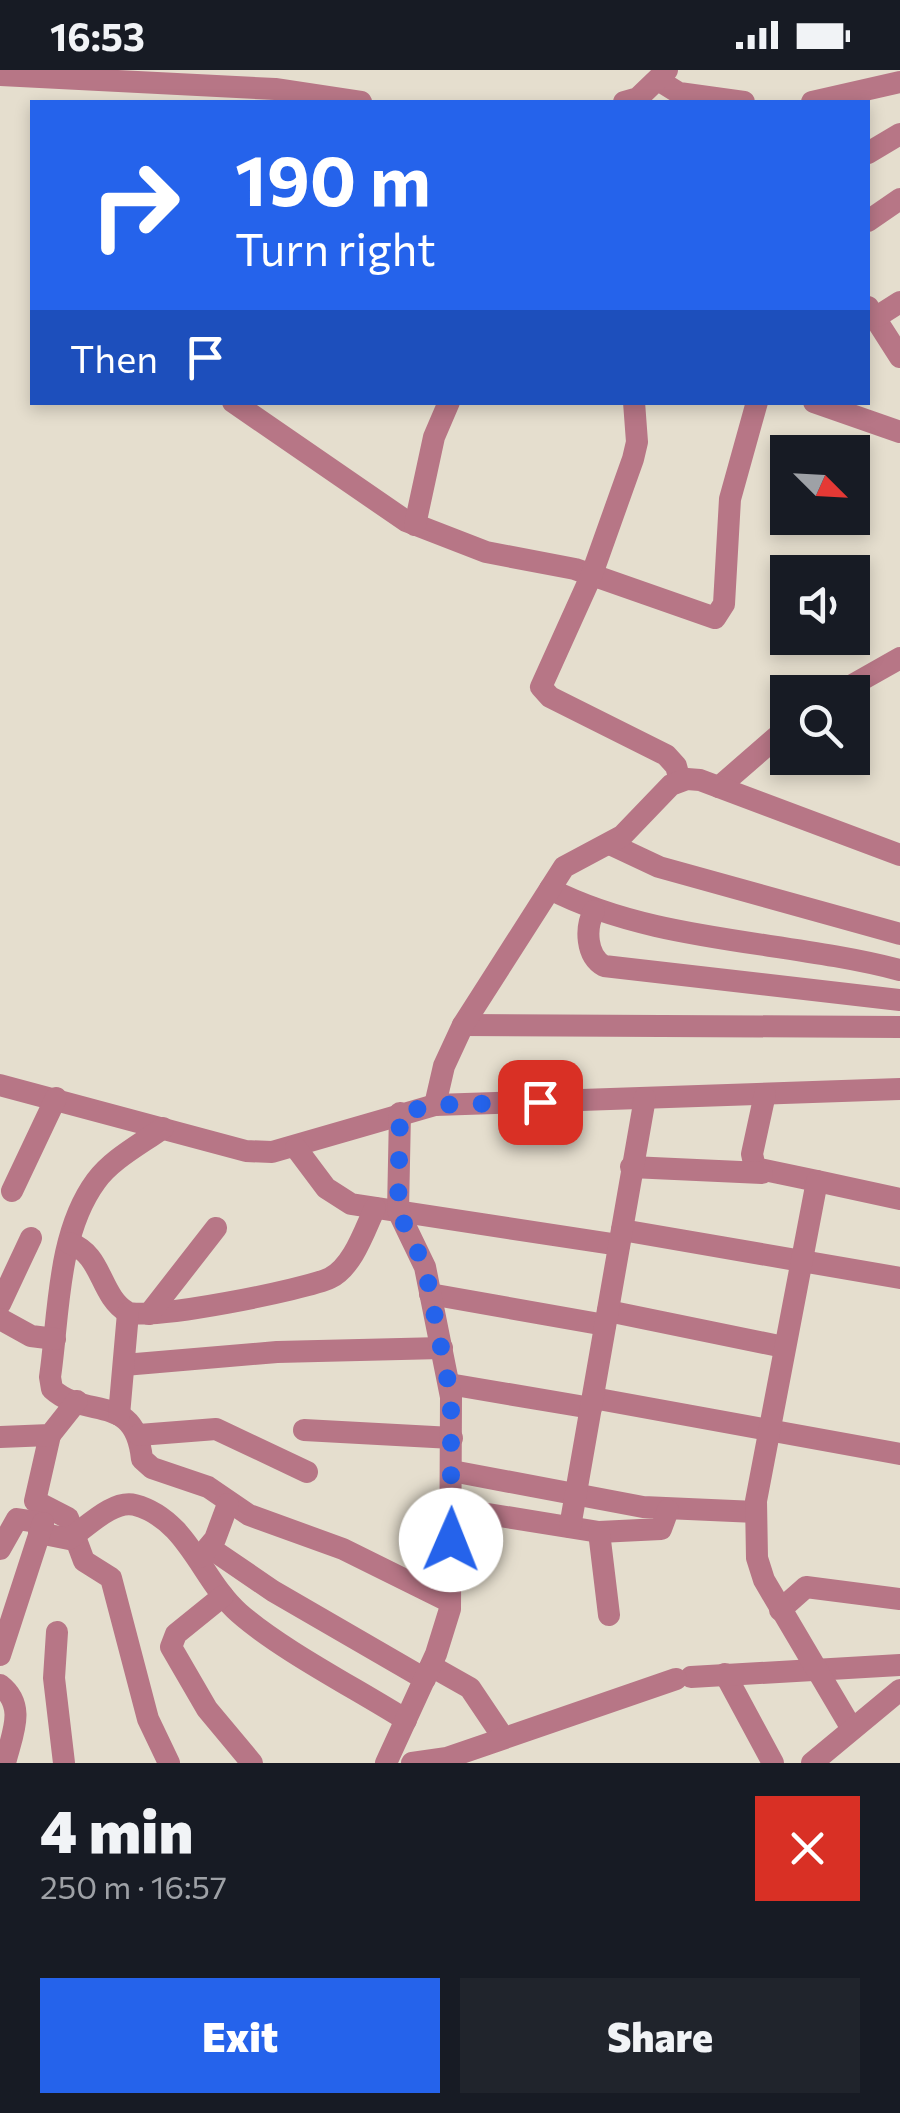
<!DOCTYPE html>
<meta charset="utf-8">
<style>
body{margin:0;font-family:Commissioner,sans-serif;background:#20242c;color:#f1f3f6;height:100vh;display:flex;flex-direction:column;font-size:38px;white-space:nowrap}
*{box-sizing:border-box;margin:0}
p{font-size:32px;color:#9ea1a6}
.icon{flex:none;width:55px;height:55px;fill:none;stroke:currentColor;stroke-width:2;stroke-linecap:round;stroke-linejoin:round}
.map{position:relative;height:1693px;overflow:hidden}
.side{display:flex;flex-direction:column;background:#171b24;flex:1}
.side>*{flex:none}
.banner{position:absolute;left:30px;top:30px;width:840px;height:305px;border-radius:0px;box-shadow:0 5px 15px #0003;background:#2563eb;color:#fff;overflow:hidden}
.needle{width:65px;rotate:114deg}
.controls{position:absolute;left:770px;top:365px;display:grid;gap:20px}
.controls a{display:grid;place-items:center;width:100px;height:100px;border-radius:0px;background:#171b24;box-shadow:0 5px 15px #0003;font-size:50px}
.pin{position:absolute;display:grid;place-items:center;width:85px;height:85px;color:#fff;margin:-42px;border-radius:20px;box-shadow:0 5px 15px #0006}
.me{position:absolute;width:110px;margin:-55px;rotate:1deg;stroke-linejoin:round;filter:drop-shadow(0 0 8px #0008)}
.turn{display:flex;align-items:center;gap:35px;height:210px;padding:0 40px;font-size:45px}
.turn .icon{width:130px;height:130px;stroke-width:2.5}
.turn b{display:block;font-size:70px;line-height:85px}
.then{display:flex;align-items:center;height:95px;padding:0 40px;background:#0003;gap:20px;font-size:38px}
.round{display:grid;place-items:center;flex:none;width:105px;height:105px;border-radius:0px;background:#20242c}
.summary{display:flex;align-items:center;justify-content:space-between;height:170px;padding:0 40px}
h1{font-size:60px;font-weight:800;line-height:75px}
.button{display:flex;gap:20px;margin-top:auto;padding:20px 40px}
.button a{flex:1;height:115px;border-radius:0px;background:#2563eb;color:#fff;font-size:40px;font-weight:800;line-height:115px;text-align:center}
.button a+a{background:#20242c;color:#f1f3f6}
.status{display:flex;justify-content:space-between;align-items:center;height:70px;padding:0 50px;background:#171b24;direction:ltr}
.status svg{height:28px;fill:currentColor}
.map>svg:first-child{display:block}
</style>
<div class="status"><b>16:53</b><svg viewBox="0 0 49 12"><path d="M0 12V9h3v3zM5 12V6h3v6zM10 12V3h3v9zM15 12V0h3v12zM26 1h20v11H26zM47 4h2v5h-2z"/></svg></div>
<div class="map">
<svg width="900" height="1693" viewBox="0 0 900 1693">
<rect width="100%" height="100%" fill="#e5dece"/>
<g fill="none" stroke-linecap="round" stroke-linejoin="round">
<!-- minor -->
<g stroke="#b77686" stroke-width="22">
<path d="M 0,5 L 275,19 L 361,32"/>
<path d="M 658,10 L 679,23 L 744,32"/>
<path d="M 624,32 L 638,28 L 667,0"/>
<path d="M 812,32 L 900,12"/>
<path d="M 868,83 L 900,64"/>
<path d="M 868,151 L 900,129"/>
<path d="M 868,237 L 900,287"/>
<path d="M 878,246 L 900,232"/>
<path d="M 233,332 L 406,451 L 486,482 L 575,499 L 715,548 L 724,534 L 730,429 L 757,332"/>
<path d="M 634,332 L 637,372 L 633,389 L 592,504 L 541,617 L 550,627 L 666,685 L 676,696 L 680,711"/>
<path d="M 814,332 L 900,362"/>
<path d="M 415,455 L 434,367 L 449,332"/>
<path d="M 840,622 L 900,588"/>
<path d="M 719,717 L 788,657"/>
<path d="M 610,774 L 659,797 L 900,864"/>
<path d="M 550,819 C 655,873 786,870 900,900"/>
<path d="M 594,841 C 585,858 586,886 604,896 L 900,930"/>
<path d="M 463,955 L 900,957"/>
<path d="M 0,1015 L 246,1081 L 272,1082 L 435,1035 L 900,1019"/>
<path d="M 765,1024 L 752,1084 L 755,1098 L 817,1111"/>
<path d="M 435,1035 L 444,996 L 463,955 L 564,797 L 622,766 L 671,715 L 687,709 L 700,710 L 900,785"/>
<path d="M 163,1058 C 141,1074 112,1089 96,1111 C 57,1164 59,1245 50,1307 L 52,1319 C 87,1351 135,1321 142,1389 L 152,1398 L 208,1417 L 249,1445 L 343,1479 L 450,1532"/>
<path d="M 296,1078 L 326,1118 L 351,1134 L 619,1175"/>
<path d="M 631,1097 L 762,1103"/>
<path d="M 12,1121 L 56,1028"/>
<path d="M 622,1160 L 900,1208"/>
<path d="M 69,1173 C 103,1184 99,1225 127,1242 C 144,1252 308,1219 330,1208 C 353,1197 365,1159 375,1138"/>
<path d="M 430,1224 L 605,1255"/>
<path d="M 0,1234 L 31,1168"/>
<path d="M 608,1241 L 784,1277"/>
<path d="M 149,1244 L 216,1158"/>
<path d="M 0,1249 L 31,1266 L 55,1269"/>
<path d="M 124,1295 L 277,1282 L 442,1278"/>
<path d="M 449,1314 L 591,1338"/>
<path d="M 593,1328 L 900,1384"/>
<path d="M 119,1345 L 128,1243"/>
<path d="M 304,1360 L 452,1368"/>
<path d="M 50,1365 L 35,1431 L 68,1448 L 84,1491 L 111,1508 L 148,1649 L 169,1693"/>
<path d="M 139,1365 L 216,1359 L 307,1402"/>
<path d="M 0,1367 L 50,1365 L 77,1331"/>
<path d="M 452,1401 L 643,1437 L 756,1442"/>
<path d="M 451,1438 L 599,1462 L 661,1459 L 668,1440"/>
<path d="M 570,1457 L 645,1028"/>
<path d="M 599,1462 L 609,1545"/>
<path d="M 39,1463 L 69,1469 C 86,1458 113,1429 135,1435 C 188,1449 202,1511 239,1543 C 281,1580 357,1619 406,1650"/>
<path d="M 210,1478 L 273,1521 L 425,1609"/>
<path d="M 0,1479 L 17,1449 L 43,1453"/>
<path d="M 200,1487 L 215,1469 L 228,1434"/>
<path d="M 223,1526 L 176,1564 L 171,1577 L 207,1639 L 252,1693"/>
<path d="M 780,1540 L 806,1517 L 900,1529"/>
<path d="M 57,1562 L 54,1608 L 64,1693"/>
<path d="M 0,1585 L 43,1453"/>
<path d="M 431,1596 L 470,1618 L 503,1667"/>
<path d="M 725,1604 L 773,1693"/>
<path d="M 691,1607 L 900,1595"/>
<path d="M 0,1615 C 27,1636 12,1664 5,1693"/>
<path d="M 852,1659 L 764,1510 L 757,1488 L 756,1431 L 817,1111 L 900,1129"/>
<path d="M 386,1693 L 436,1584 L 450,1539 L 451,1327 L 425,1197 L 398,1141 L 400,1043"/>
<path d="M 412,1693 L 447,1688 L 676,1609"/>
<path d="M 812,1693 L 900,1620"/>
</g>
</g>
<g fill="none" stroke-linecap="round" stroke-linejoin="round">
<!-- route -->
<path stroke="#2563eb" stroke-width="18" stroke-dasharray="0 32.4" d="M 451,1470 L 451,1327 L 425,1197 L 398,1141 L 400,1043 L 435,1035 L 540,1032"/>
</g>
</svg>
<div class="controls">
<a><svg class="needle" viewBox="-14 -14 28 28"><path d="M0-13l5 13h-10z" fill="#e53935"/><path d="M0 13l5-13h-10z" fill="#9ea1a6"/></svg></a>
<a><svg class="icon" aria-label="sound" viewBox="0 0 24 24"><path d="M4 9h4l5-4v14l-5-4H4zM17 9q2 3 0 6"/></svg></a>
<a><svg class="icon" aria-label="search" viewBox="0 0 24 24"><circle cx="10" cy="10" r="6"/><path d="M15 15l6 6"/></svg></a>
</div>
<div class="pin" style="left:540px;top:1032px;background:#d93025"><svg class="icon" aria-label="arrive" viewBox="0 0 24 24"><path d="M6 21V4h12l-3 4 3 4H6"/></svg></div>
<svg class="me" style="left:451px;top:1470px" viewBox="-20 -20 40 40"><circle r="19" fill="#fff"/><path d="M0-13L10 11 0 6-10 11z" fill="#2563eb"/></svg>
<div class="banner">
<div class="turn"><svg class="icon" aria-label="right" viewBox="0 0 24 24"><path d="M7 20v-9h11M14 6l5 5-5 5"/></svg><div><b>190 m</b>Turn right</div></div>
<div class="then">Then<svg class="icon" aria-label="arrive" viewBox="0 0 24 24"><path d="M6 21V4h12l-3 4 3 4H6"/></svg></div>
</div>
</div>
<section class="side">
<div class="summary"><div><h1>4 min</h1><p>250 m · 16:57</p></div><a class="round" style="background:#d93025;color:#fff"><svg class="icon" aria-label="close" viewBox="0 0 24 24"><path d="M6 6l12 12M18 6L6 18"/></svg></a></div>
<div class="button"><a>Exit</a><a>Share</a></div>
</section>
